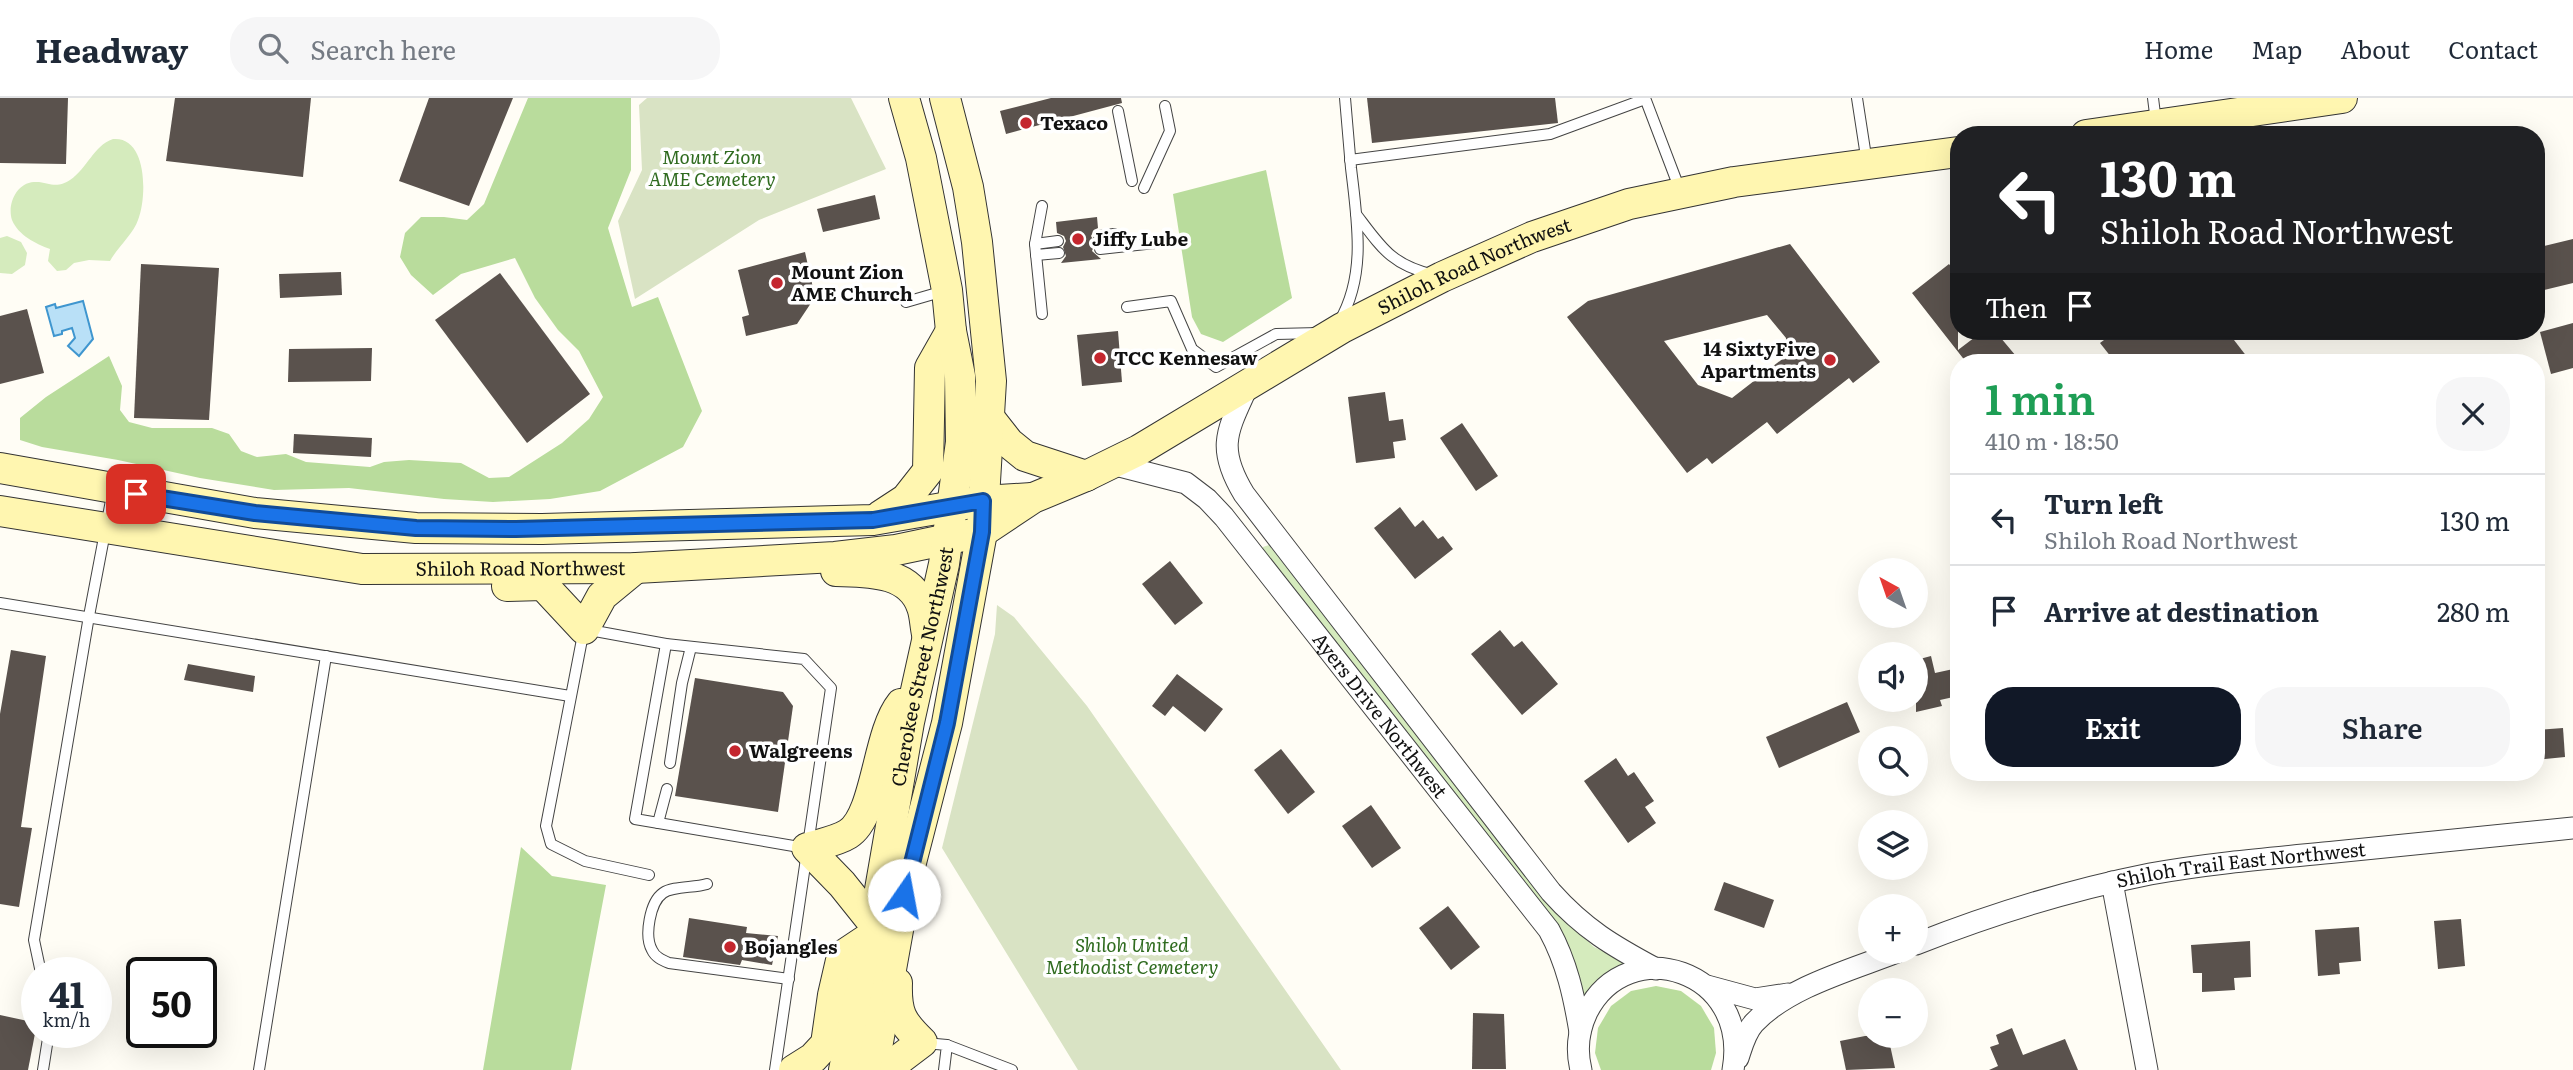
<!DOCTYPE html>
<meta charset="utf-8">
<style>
body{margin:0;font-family:Literata,serif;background:#f6f6f7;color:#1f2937;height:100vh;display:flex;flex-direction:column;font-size:26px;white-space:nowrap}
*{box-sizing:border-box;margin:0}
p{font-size:23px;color:#747a83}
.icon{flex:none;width:38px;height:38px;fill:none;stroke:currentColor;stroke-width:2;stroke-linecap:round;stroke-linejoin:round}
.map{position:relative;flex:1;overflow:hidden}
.side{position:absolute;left:1950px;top:256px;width:595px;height:427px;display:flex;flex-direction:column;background:#fff;border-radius:28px;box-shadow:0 7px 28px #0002}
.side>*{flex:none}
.guide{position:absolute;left:1950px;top:28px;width:595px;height:214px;border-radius:28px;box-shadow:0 7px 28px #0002;background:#202124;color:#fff;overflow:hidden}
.needle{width:46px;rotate:320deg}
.buttons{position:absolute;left:1858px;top:460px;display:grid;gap:14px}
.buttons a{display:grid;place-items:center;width:70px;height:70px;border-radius:50%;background:#fff;box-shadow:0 7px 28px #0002;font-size:35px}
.speed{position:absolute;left:21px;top:859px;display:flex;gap:14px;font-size:35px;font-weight:700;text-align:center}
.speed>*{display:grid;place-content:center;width:91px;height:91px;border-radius:50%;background:#fff;box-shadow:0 7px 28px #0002;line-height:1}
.speed small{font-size:18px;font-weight:400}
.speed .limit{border:4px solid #111;border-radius:10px;background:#fff;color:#111}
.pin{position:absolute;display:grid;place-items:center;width:60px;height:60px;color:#fff;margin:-30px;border-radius:14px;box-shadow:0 4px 10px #0006}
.me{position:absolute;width:77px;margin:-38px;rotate:12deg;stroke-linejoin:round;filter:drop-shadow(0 0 5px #0008)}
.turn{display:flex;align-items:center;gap:24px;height:147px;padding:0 35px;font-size:32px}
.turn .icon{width:91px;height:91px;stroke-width:2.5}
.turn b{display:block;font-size:49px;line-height:60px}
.then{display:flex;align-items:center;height:66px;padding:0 35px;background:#0003;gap:14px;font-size:26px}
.round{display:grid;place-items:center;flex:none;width:74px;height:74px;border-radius:28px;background:#f6f6f7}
.overview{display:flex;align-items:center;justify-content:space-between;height:119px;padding:0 35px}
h1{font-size:42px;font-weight:600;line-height:52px;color:#1e9e55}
.primary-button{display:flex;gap:14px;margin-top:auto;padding:14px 35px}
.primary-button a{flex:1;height:80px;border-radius:28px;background:#111827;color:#fff;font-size:28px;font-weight:600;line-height:80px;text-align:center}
.primary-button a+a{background:#f6f6f7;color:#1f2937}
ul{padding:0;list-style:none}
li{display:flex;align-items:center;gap:21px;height:91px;padding:0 35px;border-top:2px solid #e0e1e3}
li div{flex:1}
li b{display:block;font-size:26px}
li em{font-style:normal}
header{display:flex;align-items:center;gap:42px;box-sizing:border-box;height:98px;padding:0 35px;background:#fff;border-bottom:2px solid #e0e1e3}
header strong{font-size:33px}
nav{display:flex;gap:38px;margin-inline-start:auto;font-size:24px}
.search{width:490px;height:63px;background:#f6f6f7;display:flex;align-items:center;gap:18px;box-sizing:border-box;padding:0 24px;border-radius:28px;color:#747a83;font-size:26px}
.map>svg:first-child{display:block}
</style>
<header>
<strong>Headway</strong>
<div class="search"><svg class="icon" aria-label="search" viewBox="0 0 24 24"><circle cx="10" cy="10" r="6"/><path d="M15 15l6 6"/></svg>Search here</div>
<nav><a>Home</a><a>Map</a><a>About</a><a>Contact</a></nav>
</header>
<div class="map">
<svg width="2573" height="972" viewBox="0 0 2573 972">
<rect width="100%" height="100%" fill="#fffdf5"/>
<!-- green -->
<g fill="#d5ebbd">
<path d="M 113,41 C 148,38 147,100 138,122 C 134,135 117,150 110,163 L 89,162 L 74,165 L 66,172 L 57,173 L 48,163 L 50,151 C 36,146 18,137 12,122 C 7,107 16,85 34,84 C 48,83 55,92 70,82 C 88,70 93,48 113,41 Z"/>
<path d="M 7,138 L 21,144 L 27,155 L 25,167 L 12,176 L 0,175 L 0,140 Z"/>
<path d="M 1269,447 L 1554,811 L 1594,849 L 1630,866 L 1601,882 L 1581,905 L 1580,892 L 1263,453 L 1263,449 Z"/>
</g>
<!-- forest -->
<g fill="#b9dc9c">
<path d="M 528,0 L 631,0 L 631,72 L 608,130 L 632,209 L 658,199 L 702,313 L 683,349 L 600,393 L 550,401 L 493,404 L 444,401 L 349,390 L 274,392 L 200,380 L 118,362 L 42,349 L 20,342 L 20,320 L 46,299 L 109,258 L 122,288 L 120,312 L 129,324 L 152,330 L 212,330 L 229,336 L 241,353 L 257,359 L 286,356 L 306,364 L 370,369 L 384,364 L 409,362 L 461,365 L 489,380 L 509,379 L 562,345 L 589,321 L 603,299 L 579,253 L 558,232 L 535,200 L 515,160 L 461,176 L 433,197 L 411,177 L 400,159 L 405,135 L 421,119 L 444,119 L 467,122 L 484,106 Z"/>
<path d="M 1266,72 L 1292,200 L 1223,244 L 1201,236 L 1192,219 L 1173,96 Z"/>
<path d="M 521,749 L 552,778 L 606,787 L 571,972 L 483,972 Z"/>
<path d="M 1656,888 L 1681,893 L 1701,908 L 1714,930 L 1716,955 L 1711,972 L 1601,972 L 1595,955 L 1598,930 L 1611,908 L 1631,893 Z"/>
</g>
<!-- cemetery -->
<g fill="#d9e3c4">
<path d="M 647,0 L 851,0 L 886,71 L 759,122 L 635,201 L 618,123 L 642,72 L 639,7 Z"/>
<path d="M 997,507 L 1014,519 L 1087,608 L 1341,972 L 1078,972 L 942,750 L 995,536 Z"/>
</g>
<!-- water -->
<path fill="#b9e0f7" stroke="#3f96cf" stroke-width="2" d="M 83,203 L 93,241 L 79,258 L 68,248 L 75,240 L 72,230 L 62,233 L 62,236 L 54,238 L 46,209 L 55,206 L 56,210 Z"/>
<!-- building -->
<g fill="#5a524d" fill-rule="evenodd">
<path d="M 0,0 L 68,0 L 66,66 L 0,65 Z"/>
<path d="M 175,0 L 311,0 L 303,79 L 166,63 Z"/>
<path d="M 429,0 L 513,0 L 469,108 L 399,83 Z"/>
<path d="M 1051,0 L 1121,0 L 1122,5 L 1006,36 L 1000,13 Z"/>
<path d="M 1367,0 L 1555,0 L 1558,25 L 1372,45 Z"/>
<path d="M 875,97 L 880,121 L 823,134 L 817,111 Z"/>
<path d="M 1097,119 L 1098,130 L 1094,132 L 1091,138 L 1095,145 L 1092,153 L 1101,161 L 1061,165 L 1066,158 L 1063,149 L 1066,143 L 1064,138 L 1057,135 L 1056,124 Z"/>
<path d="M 2573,141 L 2573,185 L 2536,194 L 2536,150 Z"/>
<path d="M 1790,146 L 1880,264 L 1853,285 L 1849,280 L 1777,336 L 1767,324 L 1712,366 L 1707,360 L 1687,375 L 1567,219 L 1588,203 ZM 1767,217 L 1786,240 L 1785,259 L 1732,300 L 1698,287 L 1664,243 Z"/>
<path d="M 805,154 L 815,199 L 797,226 L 746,238 L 742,219 L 749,217 L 738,172 Z"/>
<path d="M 141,166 L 219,170 L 209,322 L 134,320 Z"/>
<path d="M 1949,166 L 1958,178 L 1958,252 L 1983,233 L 1995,233 L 2021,264 L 1966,264 L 1912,195 Z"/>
<path d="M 341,174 L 342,197 L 280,200 L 279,176 Z"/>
<path d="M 500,175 L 590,296 L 527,345 L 435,222 Z"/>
<path d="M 27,211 L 44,275 L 0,286 L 0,218 Z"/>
<path d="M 2573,225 L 2573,270 L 2551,276 L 2540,234 Z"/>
<path d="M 1118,233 L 1122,284 L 1082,288 L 1077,237 Z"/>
<path d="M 2116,233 L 2227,233 L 2251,264 L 2115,264 L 2100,245 Z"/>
<path d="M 372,250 L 371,283 L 288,284 L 289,251 Z"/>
<path d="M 1385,294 L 1389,323 L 1403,321 L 1406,342 L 1393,344 L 1395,360 L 1356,365 L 1348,299 Z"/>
<path d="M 1462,325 L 1498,378 L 1476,393 L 1440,340 Z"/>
<path d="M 294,336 L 372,340 L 371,359 L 293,355 Z"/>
<path d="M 1400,409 L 1415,429 L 1423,422 L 1438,441 L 1443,438 L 1453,451 L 1415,481 L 1374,430 Z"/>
<path d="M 1170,463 L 1203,505 L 1175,527 L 1142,486 Z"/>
<path d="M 1500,532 L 1514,549 L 1522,543 L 1558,586 L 1522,617 L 1471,556 Z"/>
<path d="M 11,552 L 46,558 L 21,729 L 32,730 L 19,809 L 0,806 L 0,616 Z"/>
<path d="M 1931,558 L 1935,575 L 1958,570 L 1958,598 L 1940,602 L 1942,608 L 1916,614 L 1916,562 Z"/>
<path d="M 188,566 L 255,578 L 253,594 L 184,582 Z"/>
<path d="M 1177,576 L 1223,611 L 1205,634 L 1173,608 L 1165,618 L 1152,608 Z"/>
<path d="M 695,580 L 783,594 L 793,608 L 778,714 L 675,698 Z"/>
<path d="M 1847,604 L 1860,634 L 1779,670 L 1766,639 Z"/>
<path d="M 2563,630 L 2565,659 L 2536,662 L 2536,632 Z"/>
<path d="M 1281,651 L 1315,694 L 1288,716 L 1254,672 Z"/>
<path d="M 1616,660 L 1628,678 L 1634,674 L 1654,703 L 1645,709 L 1656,725 L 1628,745 L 1584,683 Z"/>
<path d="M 1371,707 L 1401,750 L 1372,770 L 1342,728 Z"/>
<path d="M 1724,784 L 1774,802 L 1764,830 L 1714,812 Z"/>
<path d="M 1448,808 L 1480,849 L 1451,872 L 1419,830 Z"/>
<path d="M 689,820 L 747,829 L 746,835 L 778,838 L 772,867 L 742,862 L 740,867 L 683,859 Z"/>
<path d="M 2461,821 L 2465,868 L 2438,871 L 2434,823 Z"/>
<path d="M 2359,829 L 2361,863 L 2339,865 L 2340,876 L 2318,878 L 2315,832 Z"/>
<path d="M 2250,843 L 2251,879 L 2234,880 L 2235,892 L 2202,894 L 2202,875 L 2193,875 L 2191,847 Z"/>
<path d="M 1473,915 L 1504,916 L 1506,971 L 1472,971 Z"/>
<path d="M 0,917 L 37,925 L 28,972 L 0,972 Z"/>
<path d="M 2012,930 L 2023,957 L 2065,941 L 2078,972 L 1989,972 L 1998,968 L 1990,949 L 1999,946 L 1996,937 Z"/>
<path d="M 1865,938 L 1888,938 L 1895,970 L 1846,972 L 1840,943 Z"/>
</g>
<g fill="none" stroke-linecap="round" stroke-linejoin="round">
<!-- lane casing -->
<g stroke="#444" stroke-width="12">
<g id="lane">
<path d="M 1645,0 L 1680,92"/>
<path d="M 1857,0 L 1867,65"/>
<path d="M 2153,0 L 2156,24"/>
<path d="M 1118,13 L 1132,83"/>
<path d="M 1350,62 L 1550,36 L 1645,1"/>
<path d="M 1144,90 L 1170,33 L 1165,8"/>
<path d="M 1042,108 L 1035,146 L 1042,216"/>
<path d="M 1356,116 C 1381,149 1391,167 1434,177"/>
<path d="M 1099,138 L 1114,136 L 1128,148"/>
<path d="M 1035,146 L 1058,143"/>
<path d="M 1100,151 L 1164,144"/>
<path d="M 1036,157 L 1059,155"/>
<path d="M 906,204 L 944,193"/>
<path d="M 1127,209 L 1171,203 L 1192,251 L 1216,269 L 1276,236 L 1319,235"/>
<path d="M 1339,224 C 1367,177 1357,122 1351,70 C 1349,47 1347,23 1345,0"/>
<path d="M 0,505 L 570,598"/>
<path d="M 666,546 L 635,721 L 805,750"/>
<path d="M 670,665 L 682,585 L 691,549"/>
<path d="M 658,725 L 667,691"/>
<path d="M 649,777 L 585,763 L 551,746 L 546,728 L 584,531 L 666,546 L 804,561 L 831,590 L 775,972"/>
<path d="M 707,786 C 694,790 673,788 663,795 C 650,804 644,838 652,852 C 655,859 662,862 669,865 L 789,881"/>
<path d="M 41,875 L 34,842 L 89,518 L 113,392"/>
<path d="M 925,945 L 947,947 L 944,972"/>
<path d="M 947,947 L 1012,972"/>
<path d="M 43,972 L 49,934"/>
<path d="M 259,972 L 326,558"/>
</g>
</g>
<!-- street casing -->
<g stroke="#444" stroke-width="23">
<g id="street">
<path d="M 1249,285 C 1228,332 1215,348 1244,396 L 1551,794 C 1584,831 1613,848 1656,871"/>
<path id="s1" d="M 1112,366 L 1186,385 L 1207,401 L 1224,419 L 1549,832 C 1567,865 1574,898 1580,934"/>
<path d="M 2112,784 L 2147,972"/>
<path id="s2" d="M 1916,846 C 1992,816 2070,792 2150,776 C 2211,765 2273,760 2335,754 C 2414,746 2494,738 2573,730"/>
<path d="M 1707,888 L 1755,901 L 1788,896"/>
<path d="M 1738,960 C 1742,948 1745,935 1754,925 C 1788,889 1851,872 1897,854"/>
<path d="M 1581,972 C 1576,952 1578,933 1587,914 C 1628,833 1751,872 1733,972"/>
</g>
</g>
<!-- secondary casing -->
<g stroke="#333" stroke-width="32">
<g id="secondary">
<path d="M 2086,37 L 2342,0"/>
<path d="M 987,317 L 1009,345 L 1025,358 L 1086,378"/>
<path d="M 0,370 L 255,415 L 416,430 L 542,431 L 873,422 L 983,403 L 1032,400"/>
<path id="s3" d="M 0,413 L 362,471 L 636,470 L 835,459 L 896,452 L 982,434 L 1033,400 L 1086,378 L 1139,352 L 1342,230 L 1442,179 L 1532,139 L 1629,106 L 1734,84 L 1958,54"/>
<path d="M 880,418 L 906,401 L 928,373 L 930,270 L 951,233"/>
<path d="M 836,473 C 866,474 910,472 922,509 C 925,517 925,527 927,536"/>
<path d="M 507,488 L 543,487 L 584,531 L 602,498 L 636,470"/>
<path d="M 874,826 L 842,786 L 807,750 C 820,746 837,743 848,736 C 877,718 877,636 901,606"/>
<path d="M 794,972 L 813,960 L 826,946 L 833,897 L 842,858 L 872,838"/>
<path id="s4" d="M 844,972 L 872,838 L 909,624 L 944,466 L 961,344 L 960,278 L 951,233 L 947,192 L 921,60 L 904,0"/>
<path d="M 873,972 L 908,776 L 947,625 L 982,434 L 991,283 L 977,144 L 968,89 L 945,0"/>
<path d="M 895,972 L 897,963 L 922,944 C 901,924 896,915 897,885"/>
</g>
</g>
<!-- lane -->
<use href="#lane" stroke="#fff" stroke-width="10"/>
<!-- street -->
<use href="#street" stroke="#fff" stroke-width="21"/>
<!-- secondary -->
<use href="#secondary" stroke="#fff6b0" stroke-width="30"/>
</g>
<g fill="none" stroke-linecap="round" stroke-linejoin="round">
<!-- route casing -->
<g stroke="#114b97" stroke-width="18">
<path id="route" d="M 136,396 L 255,415 L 416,430 L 516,431 L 873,422 L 983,403 L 982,434 L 947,625 L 904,797"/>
</g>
<!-- route -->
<use href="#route" stroke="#1a73e8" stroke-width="12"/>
</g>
<!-- markers -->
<g fill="#c4262e" stroke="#fff" stroke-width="2.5">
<circle cx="1026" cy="25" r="7"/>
<circle cx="1078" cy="141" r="7"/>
<circle cx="777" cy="185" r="7"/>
<circle cx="1100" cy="260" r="7"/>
<circle cx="1830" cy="262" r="7"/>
<circle cx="735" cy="653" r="7"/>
<circle cx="730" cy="849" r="7"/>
</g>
<g text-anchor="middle" stroke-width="7" stroke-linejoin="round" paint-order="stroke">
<!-- poi labels -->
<g font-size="19" font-weight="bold" fill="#111" stroke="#fff" text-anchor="start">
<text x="1040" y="32">Texaco</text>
<text x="1092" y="148">Jiffy Lube</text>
<text x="791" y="181">Mount Zion<tspan x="791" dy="22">AME Church</tspan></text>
<text x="1816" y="258" text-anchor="end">14 SixtyFive<tspan x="1816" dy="22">Apartments</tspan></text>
<text x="1114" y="267">TCC Kennesaw</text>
<text x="749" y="660">Walgreens</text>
<text x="744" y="856">Bojangles</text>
</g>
<!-- park labels -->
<g font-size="19" font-style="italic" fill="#2f6b1f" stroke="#fff">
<text x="712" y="66">Mount Zion<tspan x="712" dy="22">AME Cemetery</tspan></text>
<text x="1132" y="854">Shiloh United<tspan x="1132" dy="22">Methodist Cemetery</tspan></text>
</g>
<!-- street labels -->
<g font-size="19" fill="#111" stroke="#fff">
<text dy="7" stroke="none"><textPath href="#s3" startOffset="1550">Shiloh Road Northwest</textPath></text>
<text dy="7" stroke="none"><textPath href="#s3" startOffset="525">Shiloh Road Northwest</textPath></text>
<text dy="7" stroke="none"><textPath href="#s4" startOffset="411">Cherokee Street Northwest</textPath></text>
<text dy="7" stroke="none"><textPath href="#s1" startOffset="380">Ayers Drive Northwest</textPath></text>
<text dy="7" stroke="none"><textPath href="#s2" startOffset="336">Shiloh Trail East Northwest</textPath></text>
</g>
</g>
</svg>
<div class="buttons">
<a><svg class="needle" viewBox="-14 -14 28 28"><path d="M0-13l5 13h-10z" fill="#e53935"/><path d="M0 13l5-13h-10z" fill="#747a83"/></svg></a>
<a><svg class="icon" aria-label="sound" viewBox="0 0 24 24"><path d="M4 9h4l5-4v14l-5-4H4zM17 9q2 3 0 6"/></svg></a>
<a><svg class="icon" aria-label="search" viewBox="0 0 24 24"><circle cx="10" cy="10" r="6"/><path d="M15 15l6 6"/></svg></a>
<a><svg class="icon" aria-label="layers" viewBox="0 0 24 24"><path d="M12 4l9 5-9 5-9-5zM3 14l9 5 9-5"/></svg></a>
<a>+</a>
<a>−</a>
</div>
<div class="speed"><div>41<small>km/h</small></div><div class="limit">50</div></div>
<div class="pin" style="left:136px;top:396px;background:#d93025"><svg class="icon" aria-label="arrive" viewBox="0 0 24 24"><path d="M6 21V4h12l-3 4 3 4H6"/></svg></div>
<svg class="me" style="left:904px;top:797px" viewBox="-20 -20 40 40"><circle r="19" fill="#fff"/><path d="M0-13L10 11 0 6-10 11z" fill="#1a73e8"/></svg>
<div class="guide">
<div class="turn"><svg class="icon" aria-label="left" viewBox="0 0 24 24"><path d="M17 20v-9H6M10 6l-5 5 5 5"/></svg><div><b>130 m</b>Shiloh Road Northwest</div></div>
<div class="then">Then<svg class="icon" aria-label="arrive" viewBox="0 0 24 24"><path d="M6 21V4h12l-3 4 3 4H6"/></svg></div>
</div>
<section class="side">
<div class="overview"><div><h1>1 min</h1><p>410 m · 18:50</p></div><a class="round"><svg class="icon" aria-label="close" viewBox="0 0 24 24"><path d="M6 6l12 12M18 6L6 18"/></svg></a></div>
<ul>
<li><svg class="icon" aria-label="left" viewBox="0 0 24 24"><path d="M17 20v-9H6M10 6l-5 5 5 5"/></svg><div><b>Turn left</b><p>Shiloh Road Northwest</p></div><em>130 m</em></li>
<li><svg class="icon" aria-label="arrive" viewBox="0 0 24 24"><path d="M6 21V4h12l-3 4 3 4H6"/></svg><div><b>Arrive at destination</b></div><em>280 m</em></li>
</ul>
<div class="primary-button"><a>Exit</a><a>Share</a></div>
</section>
</div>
